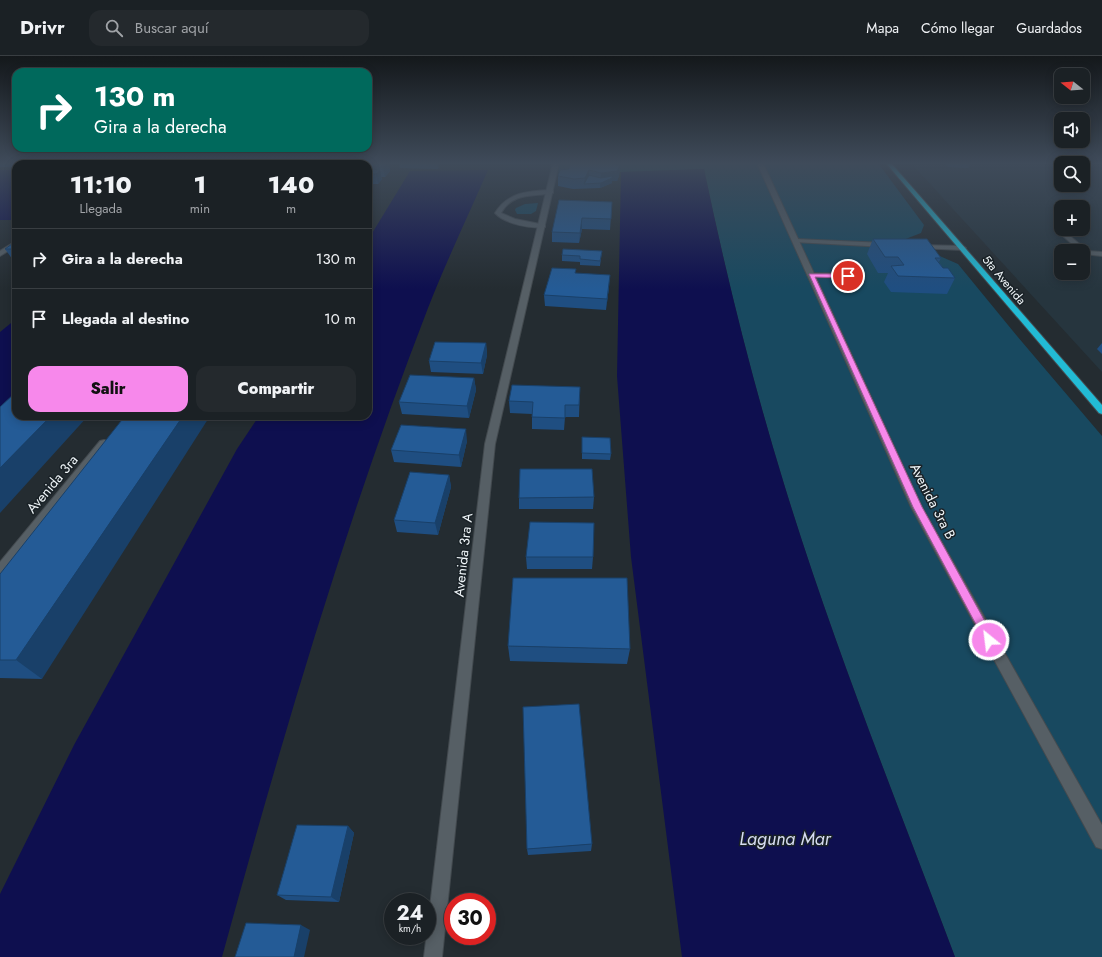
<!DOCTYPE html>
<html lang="es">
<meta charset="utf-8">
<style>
body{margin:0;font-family:Jost,sans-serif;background:#24292d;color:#f1f3f6;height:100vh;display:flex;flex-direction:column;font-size:15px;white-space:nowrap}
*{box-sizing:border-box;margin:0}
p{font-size:13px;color:#a0a3a7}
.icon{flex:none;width:22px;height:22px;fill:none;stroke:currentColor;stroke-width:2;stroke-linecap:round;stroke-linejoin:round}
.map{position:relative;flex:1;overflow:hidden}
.details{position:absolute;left:12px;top:104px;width:360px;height:260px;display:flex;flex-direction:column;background:#1b2125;border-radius:12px;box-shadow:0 2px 10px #0003,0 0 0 1px #393e42}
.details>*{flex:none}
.guide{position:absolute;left:12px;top:12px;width:360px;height:84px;border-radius:12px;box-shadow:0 2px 10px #0003,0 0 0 1px #393e42;background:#00695c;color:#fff;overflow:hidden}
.needle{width:26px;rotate:287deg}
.buttons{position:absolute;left:1054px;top:12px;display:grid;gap:8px}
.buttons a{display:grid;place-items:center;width:36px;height:36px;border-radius:8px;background:#1b2125;box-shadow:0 2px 10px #0003,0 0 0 1px #393e42;font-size:20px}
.speed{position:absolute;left:384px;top:837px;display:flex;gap:8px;font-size:20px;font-weight:700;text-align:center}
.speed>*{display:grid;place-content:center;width:52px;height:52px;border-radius:50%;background:#1b2125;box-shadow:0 2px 10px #0003,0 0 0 1px #393e42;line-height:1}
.speed small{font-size:10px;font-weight:400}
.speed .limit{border:6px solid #d22;background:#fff;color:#111}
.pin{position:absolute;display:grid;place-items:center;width:34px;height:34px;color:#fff;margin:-17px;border:2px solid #fff;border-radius:50%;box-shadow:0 1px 4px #0007}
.me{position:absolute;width:44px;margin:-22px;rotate:331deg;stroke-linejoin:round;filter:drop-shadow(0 0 3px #0008)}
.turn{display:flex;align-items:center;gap:14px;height:84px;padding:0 16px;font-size:18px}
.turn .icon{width:52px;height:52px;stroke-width:2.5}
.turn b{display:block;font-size:28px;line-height:34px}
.eta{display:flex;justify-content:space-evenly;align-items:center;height:68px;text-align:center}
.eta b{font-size:24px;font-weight:800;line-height:28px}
.cta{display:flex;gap:8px;margin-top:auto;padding:8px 16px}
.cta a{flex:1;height:46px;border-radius:12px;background:#f788eb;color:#111;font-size:16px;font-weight:800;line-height:46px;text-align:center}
.cta a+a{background:#24292d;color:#f1f3f6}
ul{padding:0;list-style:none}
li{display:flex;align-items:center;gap:12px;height:60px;padding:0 16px;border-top:1px solid #393e42}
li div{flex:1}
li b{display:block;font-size:15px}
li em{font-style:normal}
header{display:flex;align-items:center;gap:24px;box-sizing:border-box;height:56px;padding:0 20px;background:#1b2125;border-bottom:1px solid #393e42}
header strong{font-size:19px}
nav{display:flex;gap:22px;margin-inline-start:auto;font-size:14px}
.search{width:280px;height:36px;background:#24292d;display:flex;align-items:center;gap:10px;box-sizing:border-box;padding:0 14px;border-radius:12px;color:#a0a3a7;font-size:15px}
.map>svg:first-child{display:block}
</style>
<header>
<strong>Drivr</strong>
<div class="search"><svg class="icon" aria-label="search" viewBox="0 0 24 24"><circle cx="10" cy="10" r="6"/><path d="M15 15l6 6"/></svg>Buscar aquí</div>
<nav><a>Mapa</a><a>Cómo llegar</a><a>Guardados</a></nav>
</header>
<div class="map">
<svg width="1102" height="901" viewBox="0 0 1102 901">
<rect width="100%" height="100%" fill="#242c31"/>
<!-- built -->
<path fill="#26353e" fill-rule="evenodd" d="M 911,107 L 1061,107 L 1061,129 L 1083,129 L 1083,107 L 1102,107 L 1102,316 ZM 1061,151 L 1083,151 L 1083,173 L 1061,173 ZM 1061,195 L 1083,195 L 1083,217 L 1061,217 Z"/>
<!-- green -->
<g fill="#184960">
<path d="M 560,107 L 878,107 L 924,169 L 921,177 L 903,184 L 958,208 L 1017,280 L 1102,380 L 1102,901 L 955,901 C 896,744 833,588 784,428 C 752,324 726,219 704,113 L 621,116 L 604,113 L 558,116 Z"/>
<path d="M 538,147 L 536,155 L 531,158 L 517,158 L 515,154 L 516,152 L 525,148 Z"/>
</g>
<!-- water -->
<g fill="#0e0f4f">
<path d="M 704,113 C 726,219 752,324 784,428 C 833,588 896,744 955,901 L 682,901 L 631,501 L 617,320 L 621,116 Z"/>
<rect x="0" y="114" width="16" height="50"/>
<path d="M 488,114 C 468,160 446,206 428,252 C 346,464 282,682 222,901 L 0,901 L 0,838 L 74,689 L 237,393 L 259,360 L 368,360 L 368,184 L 410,115 Z"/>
<path d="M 16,263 L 16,360 L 0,377 L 0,276 Z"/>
</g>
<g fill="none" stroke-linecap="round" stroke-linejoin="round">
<!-- service casing -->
<g stroke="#434a4f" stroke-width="2">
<g id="service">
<path d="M 551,134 L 553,135 L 553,137 C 533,141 513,136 501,157 L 515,163 L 545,169 L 545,171 C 531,173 505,168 495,157 C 508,136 528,135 551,134 Z"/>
<path d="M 1055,171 L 1059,171 L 1088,195 L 1102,196 L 1102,200 L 1084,198 L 1083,195 L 1080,195 L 1055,173 Z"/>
<path d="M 796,183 L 885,187 L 888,189 L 885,191 L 794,186 L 793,185 Z"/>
<path d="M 916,189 L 963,190 L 966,192 L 963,194 L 918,192 L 916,191 Z"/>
<path d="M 808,217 L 860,218 L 864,220 L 860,222 L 811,221 L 807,219 Z"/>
</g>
</g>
<!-- minor casing -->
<g stroke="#434a4f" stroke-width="2">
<g id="minor">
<path d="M 344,107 L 349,107 L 343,108 Z"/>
<path d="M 553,107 L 559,107 L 495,388 L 442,901 L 424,901 L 485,388 Z"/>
<path d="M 757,107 L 763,107 L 922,451 L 1102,769 L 1102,793 L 1096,791 L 911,451 Z"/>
<path d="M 16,185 L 16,190 L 0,200 L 0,195 Z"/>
<path d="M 104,384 L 108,385 L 109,387 L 108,389 L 4,518 L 0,520 L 0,506 L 100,385 Z"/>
</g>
</g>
<!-- trunk casing -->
<g stroke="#434a4f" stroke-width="2">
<path id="trunk" d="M 886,107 L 891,107 L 1102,349 L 1102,358 L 1099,357 Z"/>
</g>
<!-- service -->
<use href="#service" fill="#565f65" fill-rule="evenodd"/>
<!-- minor -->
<use href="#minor" fill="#565f65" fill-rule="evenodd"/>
<!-- trunk -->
<use href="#trunk" fill="#22bbd5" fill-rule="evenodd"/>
</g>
<!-- wall -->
<g fill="#1f4e81">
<path d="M 0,107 L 125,107 L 124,108 L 16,108 L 16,111 L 0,111 Z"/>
<path d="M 354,107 L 389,107 L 390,115 L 385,121 L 381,121 L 382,123 L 378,128 L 368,128 L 368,108 Z"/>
<path d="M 399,107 L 440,107 L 438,113 L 400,112 Z"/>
<path d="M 945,107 L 971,107 L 968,112 L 948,111 Z"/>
<path d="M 595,108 L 620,110 L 619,120 L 617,125 L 612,125 L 612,127 L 600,132 L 573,133 L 558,130 L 558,120 L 569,113 Z"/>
<path d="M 612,146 L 610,174 L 582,173 L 579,187 L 552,186 L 552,176 Z"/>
<path d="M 873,183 L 941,202 L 939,206 L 943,212 L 955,222 L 947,238 L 891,236 L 884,226 L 888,217 L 878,217 L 867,198 Z"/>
<path d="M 16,185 L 16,204 L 13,204 L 5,193 Z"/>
<path d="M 602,195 L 600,210 L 580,209 L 580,206 L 562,205 L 562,199 Z"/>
<path d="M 576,218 L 609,231 L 606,254 L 545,250 L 544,239 Z"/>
<path d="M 486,287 L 487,299 L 483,318 L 431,316 L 429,305 Z"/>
<path d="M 1102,287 L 1102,298 L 1097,293 Z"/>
<path d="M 474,322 L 476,334 L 469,362 L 402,358 L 399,346 Z"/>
<path d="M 580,331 L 579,361 L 565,361 L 564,374 L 532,373 L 532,358 L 510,357 L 509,345 Z"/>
<path d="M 582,381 L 611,398 L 610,404 L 582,403 Z"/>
<path d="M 467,385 L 461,411 L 394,406 L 391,394 Z"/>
<path d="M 449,419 L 451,431 L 438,479 L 397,476 L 394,464 Z"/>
<path d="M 594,441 L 593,453 L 519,453 L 519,442 Z"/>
<path d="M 526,501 L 593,501 L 592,513 L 527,513 Z"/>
<path d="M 0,518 L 42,623 L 0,622 Z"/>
<path d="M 508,590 L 630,593 L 627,608 L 510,605 Z"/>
<path d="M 348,770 L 354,777 L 339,846 L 286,844 L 277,839 Z"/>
<path d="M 592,788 L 591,795 L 528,799 L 527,793 Z"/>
</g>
<!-- shaded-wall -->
<g fill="#194069">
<path d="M 116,107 L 125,107 L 124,108 L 115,108 Z"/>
<path d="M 387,107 L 389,107 L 390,115 L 385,121 L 383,111 Z"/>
<path d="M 437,107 L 440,107 L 438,113 Z"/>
<path d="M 620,110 L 619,120 L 617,125 L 612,125 L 612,127 L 600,132 L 601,117 Z"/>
<path d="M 380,114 L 382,123 L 378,128 L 376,118 Z"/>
<path d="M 589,114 L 589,123 L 584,128 L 585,122 Z"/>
<path d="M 371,139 L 373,149 L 368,155 L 368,142 Z"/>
<path d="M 582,162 L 582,173 L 579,187 L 580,177 Z"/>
<path d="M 610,219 L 609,231 L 606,254 L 607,243 Z"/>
<path d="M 486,287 L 487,299 L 483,318 L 481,307 Z"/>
<path d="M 474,322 L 476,334 L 469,362 L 467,350 Z"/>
<path d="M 51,360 L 88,360 L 0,457 L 0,412 Z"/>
<path d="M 183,360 L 210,360 L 42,623 L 16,604 Z"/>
<path d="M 466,373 L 467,385 L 461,411 L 459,399 Z"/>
<path d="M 449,419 L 451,431 L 438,479 L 435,467 Z"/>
<path d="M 348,770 L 354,777 L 339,846 L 331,841 Z"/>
<path d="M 301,869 L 310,874 L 304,901 L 294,901 Z"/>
</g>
<!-- building -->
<g fill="#245b96" stroke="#194069">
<path d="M 97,107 L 116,107 L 115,108 L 96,108 Z"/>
<path d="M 354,107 L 387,107 L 383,111 L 373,111 L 371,113 L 380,114 L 376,118 L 368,118 L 368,108 L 353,108 Z"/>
<path d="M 574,107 L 592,107 L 595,108 L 598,107 L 609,107 L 620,110 L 617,115 L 601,117 L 589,114 L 585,122 L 574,123 L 558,120 L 560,114 L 569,113 L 570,108 Z"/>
<path d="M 589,119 L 601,122 L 612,120 L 612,122 L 601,127 L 584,128 Z"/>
<path d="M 559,144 L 612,146 L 611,163 L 582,162 L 580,177 L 552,176 Z"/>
<path d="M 873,183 L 927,183 L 941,202 L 935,202 L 943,212 L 948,212 L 955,222 L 898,220 L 891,210 L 904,209 L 898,201 L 885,201 Z"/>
<path d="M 16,185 L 16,193 L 5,193 Z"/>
<path d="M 563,193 L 602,195 L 600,205 L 580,203 L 580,200 L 562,199 Z"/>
<path d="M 552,212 L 576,213 L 575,217 L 610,219 L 607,243 L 544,239 Z"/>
<path d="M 435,286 L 486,287 L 481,307 L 429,305 Z"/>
<path d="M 410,319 L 474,322 L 467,350 L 399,346 Z"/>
<path d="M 512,329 L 580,331 L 579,349 L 565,349 L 565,362 L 532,361 L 533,346 L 509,345 Z"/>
<path d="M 16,336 L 16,360 L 51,360 L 0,412 L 0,351 Z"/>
<path d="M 125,360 L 183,360 L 16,604 L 0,604 L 0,518 Z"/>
<path d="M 401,369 L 466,373 L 459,399 L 391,394 Z"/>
<path d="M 582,381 L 610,382 L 611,398 L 582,397 Z"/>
<path d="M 520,413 L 592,413 L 594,441 L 519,442 Z"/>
<path d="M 410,416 L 449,419 L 435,467 L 394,464 Z"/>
<path d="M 530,466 L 594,467 L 593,501 L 526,501 Z"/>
<path d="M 513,522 L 627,522 L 630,593 L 508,590 Z"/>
<path d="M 579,648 L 592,788 L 527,793 L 523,651 Z"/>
<path d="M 297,769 L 348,770 L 331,841 L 277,839 Z"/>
<path d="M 246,867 L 301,869 L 294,901 L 235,901 Z"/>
</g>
<!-- sky -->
<linearGradient id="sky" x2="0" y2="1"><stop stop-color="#14181b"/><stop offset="0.46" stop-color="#3f4b5a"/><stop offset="1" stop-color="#3f4b5a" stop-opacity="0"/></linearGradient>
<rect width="1102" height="233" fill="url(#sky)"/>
<!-- route -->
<path fill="#f788eb" stroke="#a15899" d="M 809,218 L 848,218 L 851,220 L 848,222 L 815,221 L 922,451 L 993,580 L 995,584 L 993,587 L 989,589 L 986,587 L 913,451 Z"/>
<g text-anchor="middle" stroke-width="3" stroke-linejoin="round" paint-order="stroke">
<!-- far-street labels -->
<g font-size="12" fill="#f0f6f9" stroke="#1a2227">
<text transform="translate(1004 224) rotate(50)" y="4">5ta Avenida</text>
</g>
<!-- street labels -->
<g font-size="14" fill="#f0f6f9" stroke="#1a2227">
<text transform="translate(52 428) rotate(-50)" y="5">Avenida 3ra</text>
<text transform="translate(933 445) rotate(63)" y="5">Avenida 3ra B</text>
<text transform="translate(463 499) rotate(-84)" y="5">Avenida 3ra A</text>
</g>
<!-- near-water labels -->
<g font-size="18" font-style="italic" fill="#d8def3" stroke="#1a2227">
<text x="785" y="789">Laguna Mar</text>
</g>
</g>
</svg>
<div class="buttons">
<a><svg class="needle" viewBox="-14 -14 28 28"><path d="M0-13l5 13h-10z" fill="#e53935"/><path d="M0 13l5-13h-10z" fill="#a0a3a7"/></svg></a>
<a><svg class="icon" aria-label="sound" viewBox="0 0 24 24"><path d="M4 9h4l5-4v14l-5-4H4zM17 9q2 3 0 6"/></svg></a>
<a><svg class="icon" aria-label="search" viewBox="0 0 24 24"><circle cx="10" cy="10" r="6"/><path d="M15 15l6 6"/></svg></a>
<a>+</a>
<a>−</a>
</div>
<div class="speed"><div>24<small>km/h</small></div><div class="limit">30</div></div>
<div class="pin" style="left:848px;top:220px;background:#d93025"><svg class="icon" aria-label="arrive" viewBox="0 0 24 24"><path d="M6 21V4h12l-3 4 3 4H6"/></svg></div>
<svg class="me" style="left:989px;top:584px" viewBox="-20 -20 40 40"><circle r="17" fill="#f788eb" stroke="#fff" stroke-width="3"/><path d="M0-11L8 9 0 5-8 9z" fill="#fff"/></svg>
<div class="guide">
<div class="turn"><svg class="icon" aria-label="right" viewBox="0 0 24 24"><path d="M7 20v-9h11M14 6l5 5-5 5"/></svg><div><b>130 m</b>Gira a la derecha</div></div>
</div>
<section class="details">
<div class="eta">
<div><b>11:10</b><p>Llegada</p></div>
<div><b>1</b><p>min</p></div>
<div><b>140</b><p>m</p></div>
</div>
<ul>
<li><svg class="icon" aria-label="right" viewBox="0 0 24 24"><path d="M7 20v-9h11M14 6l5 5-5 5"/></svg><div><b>Gira a la derecha</b></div><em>130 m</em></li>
<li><svg class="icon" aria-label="arrive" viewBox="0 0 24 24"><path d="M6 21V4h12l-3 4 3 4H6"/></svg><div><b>Llegada al destino</b></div><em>10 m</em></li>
</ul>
<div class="cta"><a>Salir</a><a>Compartir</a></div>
</section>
</div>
